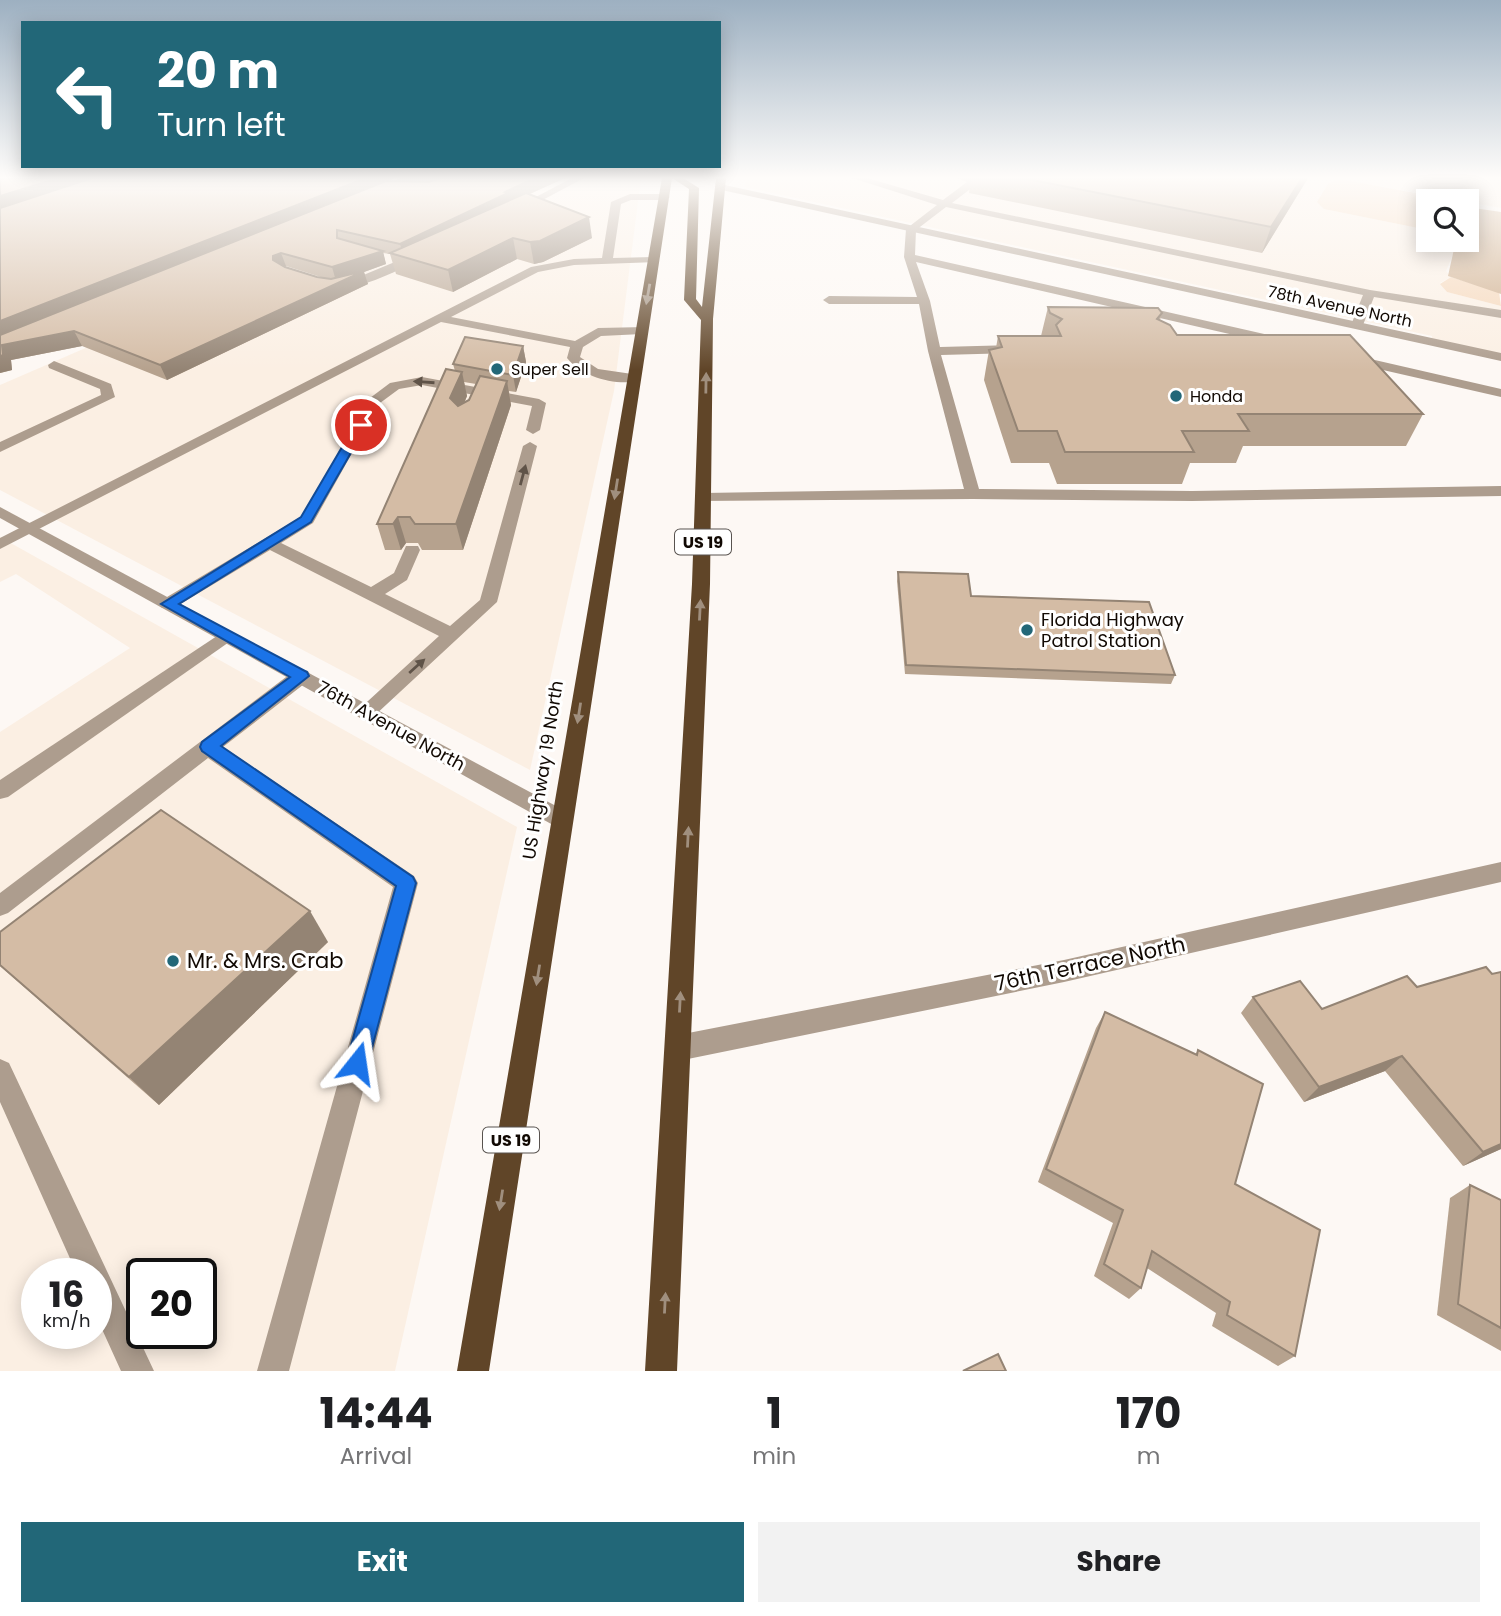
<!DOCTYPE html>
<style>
body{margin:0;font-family:Poppins,sans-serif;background:#f2f2f2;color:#202124;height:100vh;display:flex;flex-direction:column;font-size:26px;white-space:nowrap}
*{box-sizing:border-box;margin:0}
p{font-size:23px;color:#757577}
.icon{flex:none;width:38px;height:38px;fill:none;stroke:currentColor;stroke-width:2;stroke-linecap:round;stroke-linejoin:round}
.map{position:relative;height:1371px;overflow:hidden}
.panel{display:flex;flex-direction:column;background:#fff;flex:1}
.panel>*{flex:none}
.top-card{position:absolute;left:21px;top:21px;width:700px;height:147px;border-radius:0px;box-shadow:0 4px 18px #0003;background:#226778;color:#fff;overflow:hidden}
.controls{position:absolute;left:1416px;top:189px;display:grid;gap:14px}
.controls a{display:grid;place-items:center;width:63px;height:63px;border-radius:0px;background:#fff;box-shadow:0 4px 18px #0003;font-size:35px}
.speed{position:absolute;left:21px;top:1258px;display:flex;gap:14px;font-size:35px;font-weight:700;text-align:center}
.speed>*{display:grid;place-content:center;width:91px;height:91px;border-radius:50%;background:#fff;box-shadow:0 4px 18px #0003;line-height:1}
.speed small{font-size:18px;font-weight:400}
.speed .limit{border:4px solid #111;border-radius:10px;background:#fff;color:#111}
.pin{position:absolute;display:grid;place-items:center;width:60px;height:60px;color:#fff;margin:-30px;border:4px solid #fff;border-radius:50%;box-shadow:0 2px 7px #0007}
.me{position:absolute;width:77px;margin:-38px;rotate:15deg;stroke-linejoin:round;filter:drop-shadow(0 0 5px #0008)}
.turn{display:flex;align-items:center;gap:24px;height:147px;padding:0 21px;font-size:32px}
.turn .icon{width:91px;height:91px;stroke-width:2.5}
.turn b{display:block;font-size:49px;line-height:60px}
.eta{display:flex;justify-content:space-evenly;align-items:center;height:119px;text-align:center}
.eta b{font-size:42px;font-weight:700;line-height:49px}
.cta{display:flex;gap:14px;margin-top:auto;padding:14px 21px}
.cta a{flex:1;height:80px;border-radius:0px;background:#226778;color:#fff;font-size:28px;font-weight:700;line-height:80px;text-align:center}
.cta a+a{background:#f2f2f2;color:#202124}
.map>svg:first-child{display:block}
</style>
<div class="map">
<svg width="1501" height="1371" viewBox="0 0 1501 1371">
<rect width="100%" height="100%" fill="#fdf8f4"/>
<!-- built -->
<g fill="#fbefe3" fill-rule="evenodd">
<path d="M 479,178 L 641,178 L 614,391 L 530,770 L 0,490 L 0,385 Z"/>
<path d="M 746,178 L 1501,178 L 1501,208 L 1346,180 L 1324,209 L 1428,230 L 1428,240 L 1456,240 L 1457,245 L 1446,271 L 1451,277 L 1440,283 L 1447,292 L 1501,306 L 1501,360 L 1430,345 L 1432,336 L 745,187 Z"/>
<path d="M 0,537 L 517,827 L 395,1371 L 0,1371 L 0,732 L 130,648 L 16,574 L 0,582 ZM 37,1274 L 96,1274 L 96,1334 L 37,1334 ZM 142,1274 L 201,1274 L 201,1334 L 142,1334 Z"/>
</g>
<!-- green -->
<g fill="#f5d6b8">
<path d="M 1335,180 L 1346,180 L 1457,201 L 1428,201 L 1428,213 L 1423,216 L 1420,223 L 1428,225 L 1428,230 L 1324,209 L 1317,202 L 1328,184 Z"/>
<path d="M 1451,277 L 1499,292 L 1501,306 L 1447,292 L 1440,284 Z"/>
</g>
<!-- water -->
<path fill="#ccaa87" d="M 1467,207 L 1501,212 L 1501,294 L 1448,276 L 1456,240 L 1466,240 Z"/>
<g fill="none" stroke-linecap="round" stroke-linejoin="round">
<!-- service -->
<g fill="#ad9d8e" fill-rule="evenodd">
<path d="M 400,178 L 412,178 L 381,195 L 373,193 Z"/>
<path d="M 572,178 L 584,178 L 522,211 L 513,209 Z"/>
<path d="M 852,178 L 867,178 L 943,200 L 967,182 L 957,178 L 975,178 L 980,181 L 978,183 L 952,203 L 1370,290 L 1501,310 L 1501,318 L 1374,297 L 1363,325 L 1357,329 L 1351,325 L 1363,295 L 946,207 L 916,230 L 915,255 L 1273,336 L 1279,340 L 1273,344 L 916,262 L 930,301 L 940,347 L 1014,345 L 1020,349 L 1014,353 L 941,355 L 979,489 L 1192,491 L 1501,486 L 1501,496 L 1192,501 L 973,499 L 698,501 L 696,498 L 698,495 L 704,493 L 964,489 L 928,351 L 919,304 L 829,304 L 823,300 L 829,296 L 917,297 L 904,257 L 906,229 L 937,205 Z"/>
<path d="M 630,194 L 665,194 L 670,197 L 665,200 L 631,200 L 621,204 L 613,258 L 653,257 L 658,260 L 657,262 L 574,265 L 538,272 L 451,317 L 575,341 L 598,328 L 646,327 L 646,333 L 642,334 L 601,336 L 583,347 L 580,357 L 598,369 L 639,375 L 639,381 C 615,386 582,377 567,358 L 570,347 L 441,322 L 0,549 L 0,538 L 531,267 L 574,259 L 602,258 L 611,202 Z"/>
<path d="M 414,254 L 423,256 C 411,266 349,295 337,286 Z"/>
<path d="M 1353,355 L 1501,389 L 1501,397 L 1348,362 L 1347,359 Z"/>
<path d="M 54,361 L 111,384 L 115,397 L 0,452 L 0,442 L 101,395 L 100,389 L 49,368 L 48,365 Z"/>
<path d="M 422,377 L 539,399 L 546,403 L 540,430 L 533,434 L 526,430 L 532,406 L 422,385 L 399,389 L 380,403 L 313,523 L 281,543 L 371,587 L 394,573 L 406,546 L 418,546 L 420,550 L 407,580 L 385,594 L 450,626 L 480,600 L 523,446 L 530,442 L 537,446 L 497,602 L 373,717 L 366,719 L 359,717 L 356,712 L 439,636 L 270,550 L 174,608 L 162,608 L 159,604 L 162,600 L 301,517 L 370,398 L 390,383 Z"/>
<path d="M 226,630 L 232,632 L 235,636 L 232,640 L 8,797 L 0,799 L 0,780 Z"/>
<path d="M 301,669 L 308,671 L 311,676 L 308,681 L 223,747 L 414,876 L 418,883 L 289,1371 L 257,1371 L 393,887 L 208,758 L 8,913 L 0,916 L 0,893 L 294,671 Z"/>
<path d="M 0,1059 L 9,1063 L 154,1371 L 121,1371 L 96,1316 L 96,1274 L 77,1274 L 0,1102 Z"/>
</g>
<!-- minor -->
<g fill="#ad9d8e" fill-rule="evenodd">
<path d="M 720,184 L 1501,353 L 1501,361 L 717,189 L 715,187 Z"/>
<path d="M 0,507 L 569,813 L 572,819 L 569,825 L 561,828 L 553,825 L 0,518 Z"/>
<path d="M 1501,862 L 1501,882 L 1064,982 L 678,1061 L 669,1057 L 665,1048 L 669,1039 L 678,1035 L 1064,960 Z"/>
</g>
<!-- trunk -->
<path fill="#604528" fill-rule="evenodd" d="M 662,178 L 683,178 L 699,188 L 696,299 L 702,307 L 716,178 L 726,178 L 713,319 L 710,584 L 677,1371 L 645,1371 L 692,584 L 701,320 L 684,300 L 689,189 L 672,178 L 489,1371 L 457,1371 Z"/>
</g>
<!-- wall -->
<g fill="#b6a28e" fill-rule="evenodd">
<path d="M 0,178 L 394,178 L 388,181 L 408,182 L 407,178 L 565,178 L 529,194 L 592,238 L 543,262 L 534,264 L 517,259 L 453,292 L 396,274 L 390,254 L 383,253 L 386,264 L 364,272 L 368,284 L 167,380 L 82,346 L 11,360 L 12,370 L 0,373 ZM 286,266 L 324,278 L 317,277 L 285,267 Z"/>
<path d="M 971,178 L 1308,178 L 1262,253 L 969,193 Z"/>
<path d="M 1048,307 L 1162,313 L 1160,320 L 1177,335 L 1423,414 L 1406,446 L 1243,446 L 1236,463 L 1190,463 L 1182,484 L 1057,484 L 1049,463 L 1011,463 L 984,380 L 989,350 L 996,348 L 998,336 L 1041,336 Z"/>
<path d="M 523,346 L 526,362 L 516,392 L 509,391 L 511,405 L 463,550 L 422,550 L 418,543 L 406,543 L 401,550 L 385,550 L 377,524 L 455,371 L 453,364 ZM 464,382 L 476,384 L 469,400 L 464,403 L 467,396 Z"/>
<path d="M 898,572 L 971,596 L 1175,675 L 1171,684 L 905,674 L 897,581 Z"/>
<path d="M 0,932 L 328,942 L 159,1105 L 0,966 Z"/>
<path d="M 1492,974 L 1501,1149 L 1463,1166 L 1385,1071 L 1304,1102 L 1241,1013 L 1253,997 L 1322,1009 L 1417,987 Z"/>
<path d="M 1105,1012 L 1195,1055 L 1198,1050 L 1235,1184 L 1295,1356 L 1278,1366 L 1212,1326 L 1216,1313 L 1147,1268 L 1141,1288 L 1129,1299 L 1094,1276 L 1113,1223 L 1038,1182 L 1096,1028 Z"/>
<path d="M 1470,1185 L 1501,1200 L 1501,1351 L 1437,1315 L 1450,1198 Z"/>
</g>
<!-- shaded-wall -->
<g fill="#948474">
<path d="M 59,178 L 104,178 L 0,211 L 0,196 Z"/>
<path d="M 366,178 L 394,178 L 364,194 L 0,339 L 0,321 Z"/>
<path d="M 535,178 L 565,178 L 510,203 L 404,257 L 400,244 L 505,192 Z"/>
<path d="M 1302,178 L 1308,178 L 1262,253 L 1271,227 Z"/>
<path d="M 589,217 L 592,238 L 543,262 L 534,264 L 530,242 Z"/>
<path d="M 513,238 L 517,259 L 453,292 L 448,270 Z"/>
<path d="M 383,251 L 386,264 L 364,272 L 368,284 L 167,380 L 160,365 L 336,281 L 332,267 Z"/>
<path d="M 281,253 L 286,266 L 278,270 L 273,260 L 273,256 Z"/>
<path d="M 74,331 L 82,346 L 11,360 L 12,370 L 0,373 L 0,356 L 2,345 Z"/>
<path d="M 523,346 L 526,362 L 516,392 L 513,375 Z"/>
<path d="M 462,372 L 467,396 L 456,423 L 450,398 Z"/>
<path d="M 507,381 L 511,405 L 463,550 L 456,524 Z"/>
<path d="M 398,517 L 406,543 L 401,550 L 393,524 Z"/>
<path d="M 310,911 L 328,942 L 159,1105 L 129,1077 Z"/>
<path d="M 1402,1056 L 1385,1071 L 1304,1102 L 1319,1087 Z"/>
<path d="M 1501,1144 L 1501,1149 L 1463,1166 L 1483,1152 Z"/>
</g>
<!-- building -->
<g fill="#d4bca5" stroke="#948474" stroke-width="2">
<path d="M 0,178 L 59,178 L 0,196 Z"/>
<path d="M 92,178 L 366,178 L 0,321 L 0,208 Z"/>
<path d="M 440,178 L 535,178 L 505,192 L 508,193 L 400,244 L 337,230 L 337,238 L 383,251 L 332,267 L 281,253 L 273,256 L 273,260 L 285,267 L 317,277 L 331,279 L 364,271 L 160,365 L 74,331 L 2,345 L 3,355 L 0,356 L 0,335 L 386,181 L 429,182 Z"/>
<path d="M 1022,178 L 1302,178 L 1271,227 Z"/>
<path d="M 526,193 L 589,217 L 540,241 L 530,242 L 513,238 L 448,270 L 390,253 Z"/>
<path d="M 1048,307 L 1158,308 L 1162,313 L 1157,319 L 1170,325 L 1177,335 L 1350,335 L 1423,414 L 1238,414 L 1249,431 L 1182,431 L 1194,452 L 1065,452 L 1057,431 L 1018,431 L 989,350 L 1002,347 L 998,336 L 1061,336 L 1056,325 L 1062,319 L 1050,313 Z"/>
<path d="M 465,337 L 523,346 L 513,375 L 453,364 Z"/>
<path d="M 446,369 L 462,372 L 450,398 L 458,406 L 469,400 L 480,376 L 507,381 L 456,524 L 415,524 L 410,517 L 398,517 L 393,524 L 377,524 Z"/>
<path d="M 898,572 L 968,574 L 971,596 L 1149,602 L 1175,675 L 906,665 Z"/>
<path d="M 161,810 L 310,911 L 129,1077 L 0,965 L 0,932 Z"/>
<path d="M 1486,967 L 1492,974 L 1501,972 L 1501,1144 L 1483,1152 L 1402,1056 L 1319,1087 L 1253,997 L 1300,981 L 1322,1009 L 1407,976 L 1417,987 Z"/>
<path d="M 1105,1012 L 1197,1055 L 1198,1050 L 1263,1084 L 1235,1184 L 1320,1230 L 1295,1356 L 1227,1315 L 1230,1302 L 1152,1251 L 1141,1288 L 1104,1264 L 1123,1210 L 1046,1169 Z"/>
<path d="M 1470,1185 L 1501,1200 L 1501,1328 L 1458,1304 Z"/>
<path d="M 998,1354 L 1006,1371 L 963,1371 Z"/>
</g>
<!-- one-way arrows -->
<defs><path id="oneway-solid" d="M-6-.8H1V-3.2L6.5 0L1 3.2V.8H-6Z" transform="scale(1.75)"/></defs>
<g fill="#a08f7e">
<use href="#oneway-solid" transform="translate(648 294) rotate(100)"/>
<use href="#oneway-solid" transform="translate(706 383) rotate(-89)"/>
<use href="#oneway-solid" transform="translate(616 489) rotate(99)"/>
<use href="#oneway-solid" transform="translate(700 610) rotate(-87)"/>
<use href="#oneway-solid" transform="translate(579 713) rotate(99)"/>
<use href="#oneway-solid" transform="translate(688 837) rotate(-87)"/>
<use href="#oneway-solid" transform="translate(538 975) rotate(99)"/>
<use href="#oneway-solid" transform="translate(680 1002) rotate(-87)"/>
<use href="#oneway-solid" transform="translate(501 1200) rotate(99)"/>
<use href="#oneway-solid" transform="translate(665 1303) rotate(-87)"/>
</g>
<g fill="#5f5348">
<use href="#oneway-solid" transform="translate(424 382) rotate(-176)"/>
<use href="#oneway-solid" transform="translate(523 475) rotate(-75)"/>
<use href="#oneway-solid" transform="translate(417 666) rotate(-42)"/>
</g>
<!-- sky -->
<linearGradient id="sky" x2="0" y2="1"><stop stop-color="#9db0c1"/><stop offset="0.48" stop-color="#fefcfa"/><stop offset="1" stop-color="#fefcfa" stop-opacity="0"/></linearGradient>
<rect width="1501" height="370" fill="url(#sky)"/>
<!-- route -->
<path fill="#1a73e8" stroke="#114b97" stroke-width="2" d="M 361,421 L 367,425 L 311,522 L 179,604 L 307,672 L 309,676 L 221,746 L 413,877 L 416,883 L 368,1063 L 365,1070 L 357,1074 L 349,1070 L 346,1063 L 396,886 L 202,751 L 200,747 L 202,742 L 290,677 L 161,604 L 301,517 L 355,425 Z"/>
<!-- markers -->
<g fill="#226778" stroke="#fff" stroke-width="2.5">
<circle cx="497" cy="369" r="7"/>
<circle cx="1176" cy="396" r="7"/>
<circle cx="1027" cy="630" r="7"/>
<circle cx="173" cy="961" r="7"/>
</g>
<g text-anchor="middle" stroke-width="6" stroke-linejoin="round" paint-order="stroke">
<!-- far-street labels -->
<g font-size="16" fill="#110903" stroke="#fff">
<text transform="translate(1340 306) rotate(12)" y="6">78th Avenue North</text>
</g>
<!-- far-poi labels -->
<g font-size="16" fill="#110903" stroke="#fff" text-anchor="start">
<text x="511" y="375">Super Sell</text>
<text x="1190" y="402">Honda</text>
</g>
<!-- shield labels -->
<g fill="#fff" stroke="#58534f" stroke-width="2">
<rect x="675" y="529.5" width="56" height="25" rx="5"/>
<rect x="483" y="1127.5" width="56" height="25" rx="5"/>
</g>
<g font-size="16" font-weight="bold" fill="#110903">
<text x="703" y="548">US 19</text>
<text x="511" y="1146">US 19</text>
</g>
<!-- poi labels -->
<g font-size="18" fill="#110903" stroke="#fff" text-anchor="start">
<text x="1041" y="626">Florida Highway<tspan x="1041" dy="21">Patrol Station</tspan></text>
</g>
<!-- street labels -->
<g font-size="18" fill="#110903" stroke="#fff">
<text transform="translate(391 726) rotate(29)" y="6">76th Avenue North</text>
<text transform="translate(543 770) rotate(-81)" y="6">US Highway 19 North</text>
</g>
<!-- near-poi labels -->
<g font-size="21" fill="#110903" stroke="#fff" text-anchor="start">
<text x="187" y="968">Mr. &amp; Mrs. Crab</text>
</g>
<!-- near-street labels -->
<g font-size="21" fill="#110903" stroke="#fff">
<text transform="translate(1090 964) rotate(-12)" y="7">76th Terrace North</text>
</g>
</g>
</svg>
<div class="controls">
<a><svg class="icon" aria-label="search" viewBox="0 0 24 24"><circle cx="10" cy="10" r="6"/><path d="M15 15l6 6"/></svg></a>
</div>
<div class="speed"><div>16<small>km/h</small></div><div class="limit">20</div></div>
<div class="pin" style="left:361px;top:425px;background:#d93025"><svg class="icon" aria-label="arrive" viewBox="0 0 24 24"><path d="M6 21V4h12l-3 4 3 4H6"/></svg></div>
<svg class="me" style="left:357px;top:1063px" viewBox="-20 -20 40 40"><path d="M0-17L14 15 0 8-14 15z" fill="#1a73e8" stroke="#fff" stroke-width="4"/></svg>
<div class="top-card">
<div class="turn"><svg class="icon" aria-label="left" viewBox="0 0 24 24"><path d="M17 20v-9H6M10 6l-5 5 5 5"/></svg><div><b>20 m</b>Turn left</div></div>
</div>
</div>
<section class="panel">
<div class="eta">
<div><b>14:44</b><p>Arrival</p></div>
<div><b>1</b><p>min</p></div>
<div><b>170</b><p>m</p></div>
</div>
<div class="cta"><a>Exit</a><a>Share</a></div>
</section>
